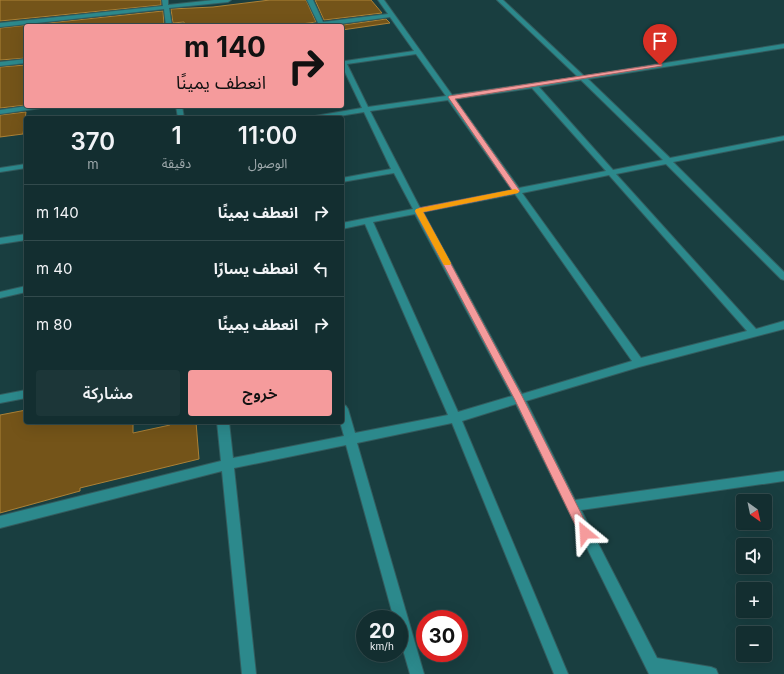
<!DOCTYPE html>
<html lang="ar">
<meta charset="utf-8">
<style>
body{margin:0;font-family:Inter,"Noto Sans Arabic",sans-serif;background:#1c3638;color:#f1f3f6;direction:rtl;height:100vh;display:flex;flex-direction:column;font-size:15px;white-space:nowrap}
*{box-sizing:border-box;margin:0}
p{font-size:13px;color:#9da8ab}
.icon{flex:none;width:22px;height:22px;fill:none;stroke:currentColor;stroke-width:2;stroke-linecap:round;stroke-linejoin:round}
.map{position:relative;flex:1;overflow:hidden;direction:ltr}
.details{position:absolute;left:24px;top:116px;width:320px;height:308px;display:flex;flex-direction:column;background:#132e30;border-radius:4px;box-shadow:0 4px 16px #0002,0 0 0 1px #324a4c;direction:rtl}
.details>*{flex:none}
.top-card{position:absolute;left:24px;top:24px;width:320px;height:84px;border-radius:4px;box-shadow:0 4px 16px #0002,0 0 0 1px #324a4c;direction:rtl;background:#f59b9c;color:#111;overflow:hidden}
.needle{width:26px;rotate:147deg}
.controls{position:absolute;left:736px;top:494px;display:grid;gap:8px}
.controls a{display:grid;place-items:center;width:36px;height:36px;border-radius:4px;background:#132e30;box-shadow:0 4px 16px #0002,0 0 0 1px #324a4c;font-size:20px}
.speed{position:absolute;left:356px;top:610px;display:flex;gap:8px;font-size:20px;font-weight:700;text-align:center}
.speed>*{display:grid;place-content:center;width:52px;height:52px;border-radius:50%;background:#132e30;box-shadow:0 4px 16px #0002,0 0 0 1px #324a4c;line-height:1}
.speed small{font-size:10px;font-weight:400}
.speed .limit{border:6px solid #d22;background:#fff;color:#111}
.pin{position:absolute;display:grid;place-items:center;width:34px;height:34px;color:#fff;margin:-41px -17px;border-radius:50% 50% 50% 0;rotate:-45deg;box-shadow:0 0 4px #0007}
.pin .icon{rotate:45deg}
.me{position:absolute;width:44px;margin:-22px;rotate:333deg;stroke-linejoin:round;filter:drop-shadow(0 0 3px #0008)}
.turn{display:flex;align-items:center;gap:14px;height:84px;padding:0 12px;font-size:18px}
.turn .icon{width:52px;height:52px;stroke-width:2.5}
.turn b{display:block;font-size:28px;line-height:34px}
.eta{display:flex;justify-content:space-evenly;align-items:center;height:68px;text-align:center}
.eta b{font-size:24px;font-weight:600;line-height:28px}
.cta{display:flex;gap:8px;margin-top:auto;padding:8px 12px}
.cta a{flex:1;height:46px;border-radius:4px;background:#f59b9c;color:#111;font-size:16px;font-weight:600;line-height:46px;text-align:center}
.cta a+a{background:#1c3638;color:#f1f3f6}
ul{padding:0;list-style:none}
li{display:flex;align-items:center;gap:12px;height:56px;padding:0 12px;border-top:1px solid #324a4c}
li div{flex:1}
li b{display:block;font-size:15px}
li em{font-style:normal}
.map>svg:first-child{display:block}
</style>
<div class="map">
<svg width="784" height="674" viewBox="0 0 784 674">
<rect width="100%" height="100%" fill="#193e40"/>
<!-- building -->
<g fill="#745419" stroke="#ac8136">
<path d="M 0,0 L 161,0 L 161,5 L 0,21 Z"/>
<path d="M 270,0 L 306,0 L 316,22 L 287,26 L 185,26 L 184,22 L 173,23 L 171,9 L 213,7 Z"/>
<path d="M 315,0 L 371,0 L 382,13 L 324,20 Z"/>
<path d="M 163,11 L 164,25 L 153,26 L 26,26 L 26,58 L 0,60 L 0,28 Z"/>
<path d="M 386,19 L 390,23 L 342,30 L 342,26 L 336,26 Z"/>
<path d="M 26,65 L 26,105 L 0,108 L 0,67 Z"/>
<path d="M 26,112 L 23,134 L 0,137 L 0,115 Z"/>
<path d="M 26,410 L 26,422 L 133,422 L 133,433 L 170,425 L 170,422 L 196,422 L 199,459 L 80,488 L 80,491 L 0,513 L 0,415 Z"/>
</g>
<g fill="none" stroke-linecap="round" stroke-linejoin="round">
<!-- minor casing -->
<g stroke="#335c5e" stroke-width="2">
<g id="minor">
<path d="M 162,0 L 168,0 L 168,5 L 214,0 L 231,0 L 228,2 L 169,8 L 172,26 L 166,26 L 164,9 L 0,27 L 0,23 L 163,6 Z"/>
<path d="M 307,0 L 313,0 L 323,22 L 388,14 L 378,0 L 384,0 L 452,95 L 578,77 L 497,0 L 503,0 L 584,76 L 784,44 L 784,48 L 588,79 L 670,158 L 784,136 L 784,140 L 673,162 L 784,272 L 784,280 L 781,279 L 666,164 L 616,174 L 756,329 L 784,321 L 784,329 L 639,367 L 526,401 L 575,500 L 784,471 L 784,481 L 581,510 L 657,658 L 711,667 L 716,669 L 718,674 L 649,674 L 516,404 L 462,421 L 568,674 L 554,674 L 452,423 L 357,443 L 424,674 L 410,674 L 399,636 L 399,619 L 394,619 L 346,445 L 234,468 L 256,674 L 242,674 L 222,471 L 0,528 L 0,516 L 221,461 L 217,422 L 229,422 L 233,458 L 344,436 L 340,422 L 342,422 L 342,404 L 346,406 L 348,409 L 355,433 L 448,415 L 365,224 L 342,229 L 342,223 L 413,209 L 394,173 L 342,182 L 342,178 L 391,169 L 364,112 L 327,118 L 312,118 L 315,116 L 362,108 L 342,66 L 342,58 L 345,61 L 414,51 L 390,17 L 325,26 L 302,26 L 318,23 ZM 416,54 L 446,96 L 368,107 L 347,64 ZM 581,80 L 663,160 L 613,170 L 539,87 ZM 532,88 L 606,171 L 519,188 L 455,99 ZM 448,100 L 512,190 L 420,208 L 370,111 ZM 609,175 L 747,331 L 641,358 L 522,193 ZM 515,194 L 632,361 L 522,394 L 423,212 ZM 415,214 L 512,396 L 458,412 L 373,222 Z"/>
<path d="M 26,59 L 26,63 L 0,66 L 0,62 Z"/>
<path d="M 27,106 L 44,106 L 41,108 L 0,114 L 0,110 Z"/>
<path d="M 176,106 L 182,106 L 184,118 L 178,118 Z"/>
<path d="M 26,164 L 26,168 L 0,172 L 0,168 Z"/>
<path d="M 26,234 L 26,240 L 0,244 L 0,238 Z"/>
<path d="M 26,286 L 26,292 L 0,298 L 0,292 Z"/>
<path d="M 26,390 L 26,398 L 0,403 L 0,395 Z"/>
</g>
</g>
<!-- minor -->
<use href="#minor" fill="#2c898c" fill-rule="evenodd"/>
</g>
<!-- route -->
<path fill="#f59b9c" stroke="#9f6565" d="M 660,64 L 662,64 L 662,66 L 455,99 L 520,191 L 517,193 L 423,212 L 522,396 L 589,529 L 591,533 L 589,537 L 585,538 L 581,537 L 515,400 L 415,211 L 419,208 L 512,190 L 448,97 L 449,96 Z"/>
<!-- slow -->
<path fill="#f59e0b" d="M 515,189 L 519,191 L 518,193 L 423,212 L 451,263 L 450,265 L 444,265 L 415,211 L 416,209 Z"/>
</svg>
<div class="controls">
<a><svg class="needle" viewBox="-14 -14 28 28"><path d="M0-13l5 13h-10z" fill="#e53935"/><path d="M0 13l5-13h-10z" fill="#9da8ab"/></svg></a>
<a><svg class="icon" aria-label="sound" viewBox="0 0 24 24"><path d="M4 9h4l5-4v14l-5-4H4zM17 9q2 3 0 6"/></svg></a>
<a>+</a>
<a>−</a>
</div>
<div class="speed"><div>20<small>km/h</small></div><div class="limit">30</div></div>
<div class="pin" style="left:660px;top:65px;background:#d93025"><svg class="icon" aria-label="arrive" viewBox="0 0 24 24"><path d="M6 21V4h12l-3 4 3 4H6"/></svg></div>
<svg class="me" style="left:585px;top:533px" viewBox="-20 -20 40 40"><path d="M0-17L14 15 0 8-14 15z" fill="#f59b9c" stroke="#fff" stroke-width="4"/></svg>
<div class="top-card">
<div class="turn"><svg class="icon" aria-label="right" viewBox="0 0 24 24"><path d="M7 20v-9h11M14 6l5 5-5 5"/></svg><div><b>140 m</b>انعطف يمينًا</div></div>
</div>
<section class="details">
<div class="eta">
<div><b>11:00</b><p>الوصول</p></div>
<div><b>1</b><p>دقيقة</p></div>
<div><b>370</b><p>m</p></div>
</div>
<ul>
<li><svg class="icon" aria-label="right" viewBox="0 0 24 24"><path d="M7 20v-9h11M14 6l5 5-5 5"/></svg><div><b>انعطف يمينًا</b></div><em>140 m</em></li>
<li><svg class="icon" aria-label="left" viewBox="0 0 24 24"><path d="M17 20v-9H6M10 6l-5 5 5 5"/></svg><div><b>انعطف يسارًا</b></div><em>40 m</em></li>
<li><svg class="icon" aria-label="right" viewBox="0 0 24 24"><path d="M7 20v-9h11M14 6l5 5-5 5"/></svg><div><b>انعطف يمينًا</b></div><em>80 m</em></li>
</ul>
<div class="cta"><a>خروج</a><a>مشاركة</a></div>
</section>
</div>
